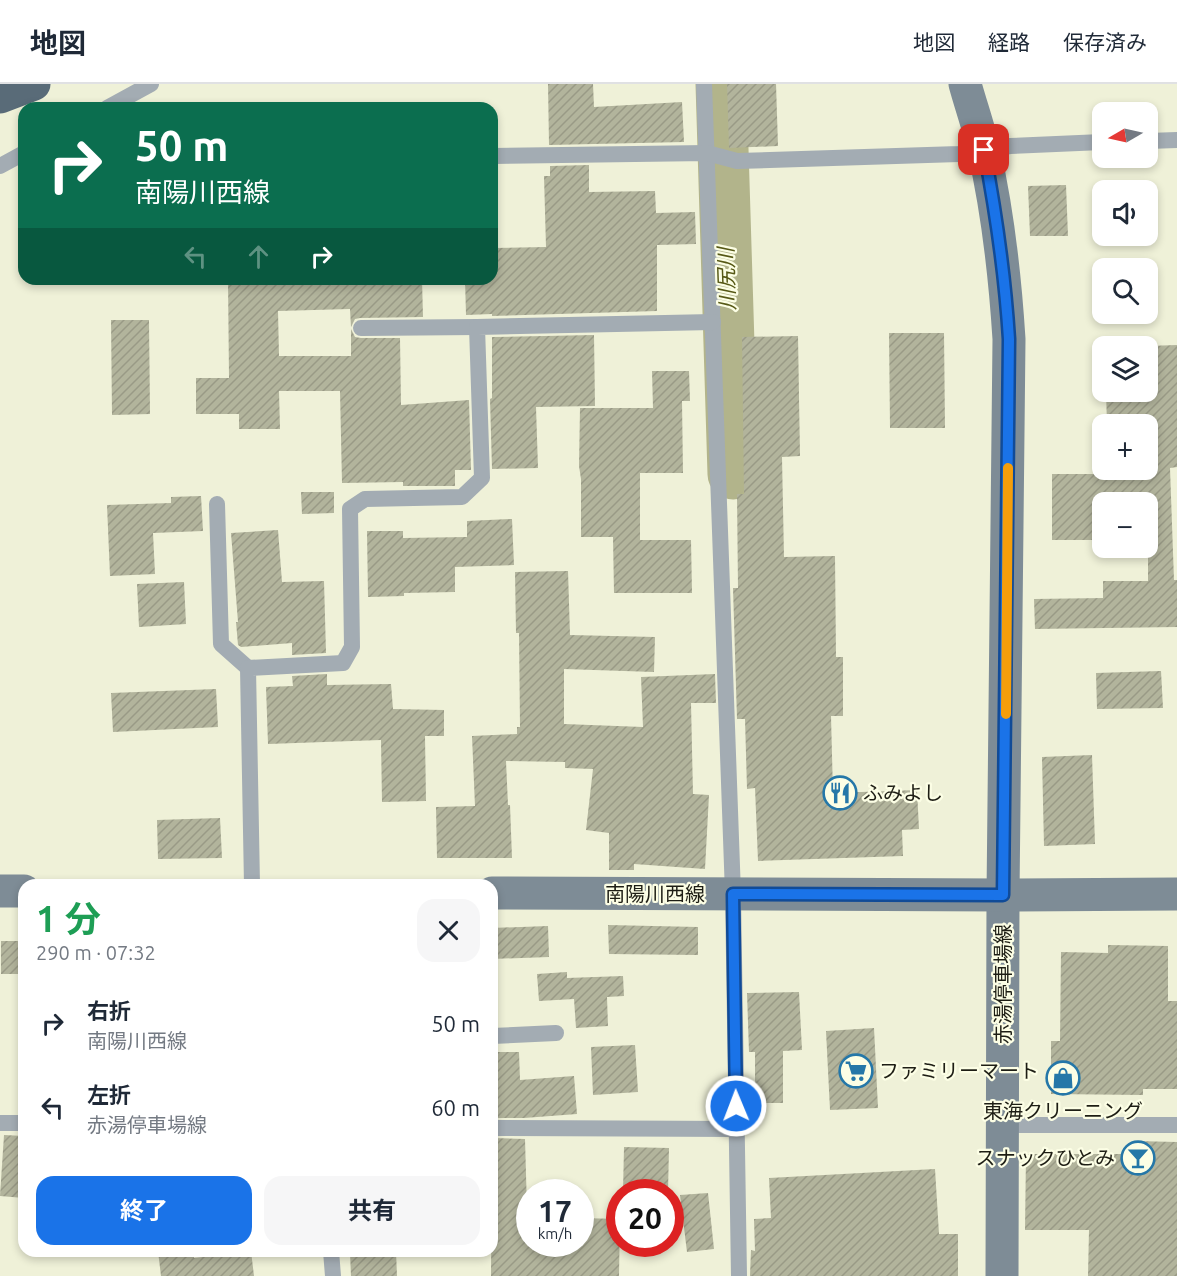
<!DOCTYPE html>
<html lang="ja">
<meta charset="utf-8">
<style>
body{margin:0;font-family:Ubuntu,"Noto Sans JP",sans-serif;background:#f6f6f7;color:#1f2937;height:100vh;display:flex;flex-direction:column;font-size:22px;white-space:nowrap}
*{box-sizing:border-box;margin:0}
p{font-size:20px;color:#747a83}
.icon{flex:none;width:33px;height:33px;fill:none;stroke:currentColor;stroke-width:2;stroke-linecap:round;stroke-linejoin:round}
.map{position:relative;flex:1;overflow:hidden}
.drawer{position:absolute;left:18px;top:795px;width:480px;height:378px;display:flex;flex-direction:column;background:#fff;border-radius:18px;box-shadow:0 3px 9px #0003}
.drawer>*{flex:none}
.hud{position:absolute;left:18px;top:18px;width:480px;height:183px;border-radius:18px;box-shadow:0 3px 9px #0003;background:#0b6e4f;color:#fff;overflow:hidden}
.needle{width:39px;rotate:261deg}
.buttons{position:absolute;left:1092px;top:18px;display:grid;gap:12px}
.buttons a{display:grid;place-items:center;width:66px;height:66px;border-radius:12px;background:#fff;box-shadow:0 3px 9px #0003;font-size:30px}
.speed{position:absolute;left:516px;top:1095px;display:flex;gap:12px;font-size:30px;font-weight:700;text-align:center}
.speed>*{display:grid;place-content:center;width:78px;height:78px;border-radius:50%;background:#fff;box-shadow:0 3px 9px #0003;line-height:1}
.speed small{font-size:15px;font-weight:400}
.speed .limit{border:9px solid #d22;background:#fff;color:#111}
.pin{position:absolute;display:grid;place-items:center;width:51px;height:51px;color:#fff;margin:-26px;border-radius:12px;box-shadow:0 3px 9px #0006}
.me{position:absolute;width:66px;margin:-33px;rotate:359deg;stroke-linejoin:round;filter:drop-shadow(0 0 4px #0008)}
.turn{display:flex;align-items:center;gap:21px;height:126px;padding:0 18px;font-size:27px}
.turn .icon{width:78px;height:78px;stroke-width:2.5}
.turn b{display:block;font-size:42px;line-height:51px}
.lanes{display:flex;align-items:center;height:57px;padding:0 18px;background:#0003;justify-content:center;gap:30px;direction:ltr}
.lanes .off{opacity:.35}
.round{display:grid;place-items:center;flex:none;width:63px;height:63px;border-radius:18px;background:#f6f6f7}
.summary{display:flex;align-items:center;justify-content:space-between;height:102px;padding:0 18px}
h1{font-size:36px;font-weight:700;line-height:45px;color:#1e9e55}
.primary-button{display:flex;gap:12px;margin-top:auto;padding:12px 18px}
.primary-button a{flex:1;height:69px;border-radius:18px;background:#1a73e8;color:#fff;font-size:24px;font-weight:700;line-height:69px;text-align:center}
.primary-button a+a{background:#f6f6f7;color:#1f2937}
ul{padding:0;list-style:none}
li{display:flex;align-items:center;gap:18px;height:84px;padding:0 18px}
li div{flex:1}
li b{display:block;font-size:22px}
li em{font-style:normal}
header{display:flex;align-items:center;gap:36px;box-sizing:border-box;height:84px;padding:0 30px;background:#fff;border-bottom:2px solid #e0e1e3}
header strong{font-size:28px}
nav{display:flex;gap:33px;margin-inline-start:auto;font-size:21px}
.map>svg:first-child{display:block}
</style>
<header>
<strong>地図</strong>
<nav><a>地図</a><a>経路</a><a>保存済み</a></nav>
</header>
<div class="map">
<svg width="1177" height="1192" viewBox="0 0 1177 1192">
<defs>
<pattern id="building-hatch" width="6" height="6" patternUnits="userSpaceOnUse" patternTransform="scale(1.5)"><rect width="6" height="6" fill="#b2b49c"/><path d="M-1 1l2-2M0 6l6-6M5 7l2-2" fill="none" stroke="#999a86"/></pattern>
</defs>
<rect width="100%" height="100%" fill="#eff1d8"/>
<g fill="none" stroke-linecap="round" stroke-linejoin="round">
<!-- river -->
<path stroke="#b2b48b" stroke-width="51" d="M 721,0 L 733,390"/>
</g>
<!-- building -->
<g fill="url(#building-hatch)">
<path d="M 548,0 L 593,0 L 594,23 L 682,18 L 684,58 L 549,61 Z"/>
<path d="M 727,0 L 776,0 L 778,62 L 729,64 Z"/>
<path d="M 589,81 L 589,108 L 655,107 L 656,129 L 695,128 L 696,160 L 657,161 L 657,227 L 492,232 L 492,230 L 466,231 L 465,195 L 492,195 L 492,164 L 546,163 L 544,92 L 550,92 L 550,82 Z"/>
<path d="M 1066,101 L 1068,152 L 1030,152 L 1028,102 Z"/>
<path d="M 228,195 L 422,195 L 423,233 L 360,234 L 355,235 L 351,243 L 350,225 L 278,227 L 279,272 L 351,272 L 351,245 L 355,253 L 361,254 L 400,254 L 401,321 L 469,316 L 471,386 L 455,386 L 455,402 L 403,402 L 403,398 L 342,399 L 340,307 L 279,307 L 280,345 L 239,345 L 239,330 L 196,330 L 196,294 L 229,294 Z"/>
<path d="M 111,236 L 149,236 L 150,330 L 112,331 Z"/>
<path d="M 889,249 L 944,249 L 945,344 L 890,344 Z"/>
<path d="M 594,251 L 595,322 L 536,323 L 538,384 L 492,385 L 490,315 L 492,314 L 492,253 Z"/>
<path d="M 798,252 L 800,372 L 782,373 L 784,473 L 835,472 L 836,573 L 843,573 L 843,632 L 831,632 L 833,709 L 917,706 L 919,745 L 902,746 L 903,772 L 758,777 L 755,704 L 747,705 L 745,635 L 737,635 L 733,504 L 738,504 L 737,410 L 744,410 L 742,253 Z"/>
<path d="M 1177,261 L 1177,383 L 1170,384 L 1174,496 L 1177,496 L 1177,543 L 1035,545 L 1034,515 L 1103,514 L 1103,497 L 1148,497 L 1148,418 L 1102,418 L 1102,456 L 1052,456 L 1052,390 L 1108,390 L 1108,386 L 1148,386 L 1148,340 L 1107,340 L 1106,308 L 1148,308 L 1148,262 Z"/>
<path d="M 652,287 L 689,287 L 690,317 L 682,317 L 683,389 L 640,389 L 640,456 L 691,456 L 692,509 L 614,509 L 613,453 L 581,453 L 581,395 L 579,382 L 580,324 L 653,324 Z"/>
<path d="M 301,408 L 334,408 L 334,429 L 302,430 Z"/>
<path d="M 201,412 L 203,447 L 153,449 L 155,490 L 110,492 L 107,421 L 171,419 L 171,413 Z"/>
<path d="M 512,435 L 514,481 L 455,483 L 455,508 L 404,509 L 404,512 L 368,513 L 367,447 L 403,447 L 403,454 L 467,453 L 467,437 Z"/>
<path d="M 278,446 L 282,498 L 324,497 L 326,569 L 292,571 L 292,559 L 241,563 L 238,561 L 236,538 L 238,538 L 231,449 Z"/>
<path d="M 568,487 L 570,551 L 655,553 L 654,588 L 564,585 L 564,640 L 643,643 L 641,593 L 715,590 L 716,619 L 691,619 L 693,710 L 709,711 L 705,785 L 634,780 L 634,786 L 609,786 L 609,749 L 586,746 L 593,685 L 565,684 L 565,678 L 506,677 L 508,721 L 510,721 L 512,774 L 437,774 L 436,723 L 475,722 L 472,652 L 517,650 L 517,643 L 520,643 L 519,549 L 516,549 L 515,488 Z"/>
<path d="M 184,498 L 186,540 L 139,543 L 137,500 Z"/>
<path d="M 1161,587 L 1163,624 L 1097,625 L 1096,589 Z"/>
<path d="M 327,590 L 327,601 L 391,600 L 393,625 L 444,626 L 444,652 L 425,652 L 426,717 L 382,718 L 381,656 L 268,660 L 266,603 L 293,602 L 292,592 Z"/>
<path d="M 216,605 L 218,643 L 113,648 L 111,609 Z"/>
<path d="M 1092,671 L 1095,760 L 1044,762 L 1042,673 Z"/>
<path d="M 220,734 L 222,774 L 158,775 L 157,736 Z"/>
<path d="M 608,841 L 698,843 L 698,871 L 609,870 Z"/>
<path d="M 548,842 L 549,873 L 492,875 L 492,844 Z"/>
<rect x="1" y="857" width="23" height="33"/>
<path d="M 1108,861 L 1168,862 L 1168,917 L 1177,917 L 1177,1005 L 1143,1005 L 1143,1011 L 1051,1010 L 1051,957 L 1060,957 L 1061,868 L 1108,869 Z"/>
<path d="M 567,888 L 567,894 L 623,892 L 624,912 L 607,913 L 608,942 L 576,944 L 574,915 L 539,917 L 537,890 Z"/>
<path d="M 799,908 L 802,966 L 783,967 L 783,1019 L 755,1019 L 755,968 L 749,968 L 747,909 Z"/>
<path d="M 874,944 L 878,1024 L 830,1026 L 826,947 Z"/>
<path d="M 635,961 L 638,1008 L 593,1011 L 591,963 Z"/>
<path d="M 492,968 L 519,968 L 520,996 L 574,992 L 577,1030 L 524,1034 L 492,1034 Z"/>
<path d="M 4,1051 L 24,1052 L 24,1114 L 0,1112 Z"/>
<path d="M 492,1054 L 525,1055 L 528,1160 L 580,1160 L 580,1134 L 620,1135 L 619,1192 L 491,1192 Z"/>
<path d="M 1135,1057 L 1177,1058 L 1177,1192 L 1088,1192 L 1089,1146 L 1025,1146 L 1026,1070 L 1135,1070 Z"/>
<path d="M 624,1063 L 669,1064 L 668,1108 L 623,1108 Z"/>
<path d="M 935,1085 L 939,1150 L 958,1150 L 958,1192 L 750,1192 L 751,1166 L 755,1167 L 754,1135 L 771,1134 L 769,1094 Z"/>
<path d="M 708,1109 L 714,1165 L 687,1168 L 680,1111 Z"/>
<path d="M 158,1167 L 193,1167 L 194,1174 L 251,1167 L 254,1192 L 161,1192 Z"/>
<path d="M 396,1167 L 397,1192 L 351,1192 L 350,1169 Z"/>
</g>
<g fill="none" stroke-linecap="round" stroke-linejoin="round">
<!-- service -->
<g stroke="#a3acb3" stroke-width="16">
<path d="M 704,0 L 733,810 L 739,1192"/>
<path d="M 107,24 L 151,0"/>
<path d="M 1148,57 L 1177,56"/>
<path d="M 492,72 L 707,69 L 737,77 L 959,70 L 1010,62 L 1102,58"/>
<path d="M 0,82 L 24,69"/>
<path d="M 361,244 L 477,243"/>
<path d="M 217,420 L 221,560 L 248,584"/>
<path d="M 252,801 L 248,584 L 343,579 L 352,563 L 350,425 L 365,415 L 462,413 L 482,394 L 477,243 L 713,238"/>
<path d="M 492,952 L 556,949"/>
<path d="M 0,1039 L 24,1039"/>
<path d="M 1003,1041 L 1177,1041"/>
<path d="M 492,1044 L 737,1045"/>
<path d="M 331,1167 L 333,1192"/>
</g>
<!-- secondary -->
<g stroke="#7e8c96" stroke-width="33">
<path d="M 965,0 C 971,22 979,44 984,67 C 998,129 1005,192 1009,255 L 1003,811 L 1002,1192"/>
<path d="M 0,807 L 24,807"/>
<path d="M 492,809 L 1003,811 L 1177,810"/>
</g>
<!-- trunk -->
<path stroke="#596b78" stroke-width="33" d="M 0,13 L 34,0"/>
</g>
<g fill="none" stroke-linecap="round" stroke-linejoin="round">
<!-- route casing -->
<g stroke="#114b97" stroke-width="15">
<path id="route" d="M 736,1022 L 733,810 L 1003,811 L 1009,255 C 1005,191 996,129 984,66"/>
</g>
<!-- route -->
<use href="#route" stroke="#1a73e8" stroke-width="10"/>
<!-- slow -->
<path stroke="#f59e0b" stroke-width="10" d="M 1006,630 L 1008,384"/>
</g>
<!-- icons -->
<defs>
<g id="restaurant-ring" transform="scale(1.725)"><circle r="9.5" fill="#fcfee5" stroke="#2577a8" stroke-width="1.5"/><path d="M-5-6h1v4h1v-4h1v4h1v-4h1v5L-1.5 .5V6h-2V.5L-5-1ZM5-6V6H3V1.5H1.5Q1.5-4 5-6Z" fill="#2577a8"/></g>
<g id="supermarket-ring" transform="scale(1.725)"><circle r="9.5" fill="#fcfee5" stroke="#2577a8" stroke-width="1.5"/><path d="M-6-5.5h2.5l.6 2H6L4.5 2H-2.5L-4.4-4H-6ZM-1.5 3.2a1.3 1.3 0 1 0 .1 0ZM3 3.2a1.3 1.3 0 1 0 .1 0Z" fill="#2577a8"/></g>
<g id="shop-ring" transform="scale(1.725)"><circle r="9.5" fill="#fcfee5" stroke="#2577a8" stroke-width="1.5"/><path d="M-5-2.5h2.3a2.7 3.5 0 0 1 5.4 0H5L5.5 6h-11ZM-1.5-2.5h3a1.5 2.3 0 0 0-3 0Z" fill="#2577a8"/></g>
<g id="bar-ring" transform="scale(1.725)"><circle r="9.5" fill="#fcfee5" stroke="#2577a8" stroke-width="1.5"/><path d="M-6-5H6L.8 .8V4.5H3.5V6h-7V4.5H-.8V.8Z" fill="#2577a8"/></g>
</defs>
<g fill-rule="evenodd">
<use href="#restaurant-ring" x="840" y="709"/>
<use href="#supermarket-ring" x="856" y="987"/>
<use href="#shop-ring" x="1063" y="994"/>
<use href="#bar-ring" x="1138" y="1074"/>
</g>
<g text-anchor="middle" stroke-width="4.5" stroke-linejoin="round" paint-order="stroke">
<!-- poi labels -->
<g font-size="20" fill="#1d1d14" stroke="#fcfee5" text-anchor="start">
<text x="863" y="716">ふみよし</text>
<text x="879" y="994">ファミリーマート</text>
<text x="1063" y="1034" text-anchor="middle">東海クリーニング</text>
<text x="1115" y="1081" text-anchor="end">スナックひとみ</text>
</g>
<!-- street labels -->
<g font-size="20" fill="#1d1d14" stroke="#fcfee5">
<text x="655" y="817">南陽川西線</text>
<text transform="translate(1003 900) rotate(-90)" y="7">赤湯停車場線</text>
</g>
<!-- water labels -->
<g font-size="21" font-style="italic" fill="#565815" stroke="#fcfee5">
<text transform="translate(727 195) rotate(-92)" y="7">川尻川</text>
</g>
</g>
</svg>
<div class="buttons">
<a><svg class="needle" viewBox="-14 -14 28 28"><path d="M0-13l5 13h-10z" fill="#e53935"/><path d="M0 13l5-13h-10z" fill="#747a83"/></svg></a>
<a><svg class="icon" aria-label="sound" viewBox="0 0 24 24"><path d="M4 9h4l5-4v14l-5-4H4zM17 9q2 3 0 6"/></svg></a>
<a><svg class="icon" aria-label="search" viewBox="0 0 24 24"><circle cx="10" cy="10" r="6"/><path d="M15 15l6 6"/></svg></a>
<a><svg class="icon" aria-label="layers" viewBox="0 0 24 24"><path d="M12 4l9 5-9 5-9-5zM3 14l9 5 9-5"/></svg></a>
<a>+</a>
<a>−</a>
</div>
<div class="speed"><div>17<small>km/h</small></div><div class="limit">20</div></div>
<div class="pin" style="left:984px;top:66px;background:#d93025"><svg class="icon" aria-label="arrive" viewBox="0 0 24 24"><path d="M6 21V4h12l-3 4 3 4H6"/></svg></div>
<svg class="me" style="left:736px;top:1022px" viewBox="-20 -20 40 40"><circle r="17" fill="#1a73e8" stroke="#fff" stroke-width="3"/><path d="M0-11L8 9 0 5-8 9z" fill="#fff"/></svg>
<div class="hud">
<div class="turn"><svg class="icon" aria-label="right" viewBox="0 0 24 24"><path d="M7 20v-9h11M14 6l5 5-5 5"/></svg><div><b>50 m</b>南陽川西線</div></div>
<div class="lanes"><svg class="icon off" aria-label="left" viewBox="0 0 24 24"><path d="M17 20v-9H6M10 6l-5 5 5 5"/></svg><svg class="icon off" aria-label="ahead" viewBox="0 0 24 24"><path d="M12 20V5M6 11l6-6 6 6"/></svg><svg class="icon" aria-label="right" viewBox="0 0 24 24"><path d="M7 20v-9h11M14 6l5 5-5 5"/></svg></div>
</div>
<section class="drawer">
<div class="summary"><div><h1>1 分</h1><p>290 m · 07:32</p></div><a class="round"><svg class="icon" aria-label="close" viewBox="0 0 24 24"><path d="M6 6l12 12M18 6L6 18"/></svg></a></div>
<ul>
<li><svg class="icon" aria-label="right" viewBox="0 0 24 24"><path d="M7 20v-9h11M14 6l5 5-5 5"/></svg><div><b>右折</b><p>南陽川西線</p></div><em>50 m</em></li>
<li><svg class="icon" aria-label="left" viewBox="0 0 24 24"><path d="M17 20v-9H6M10 6l-5 5 5 5"/></svg><div><b>左折</b><p>赤湯停車場線</p></div><em>60 m</em></li>
</ul>
<div class="primary-button"><a>終了</a><a>共有</a></div>
</section>
</div>
